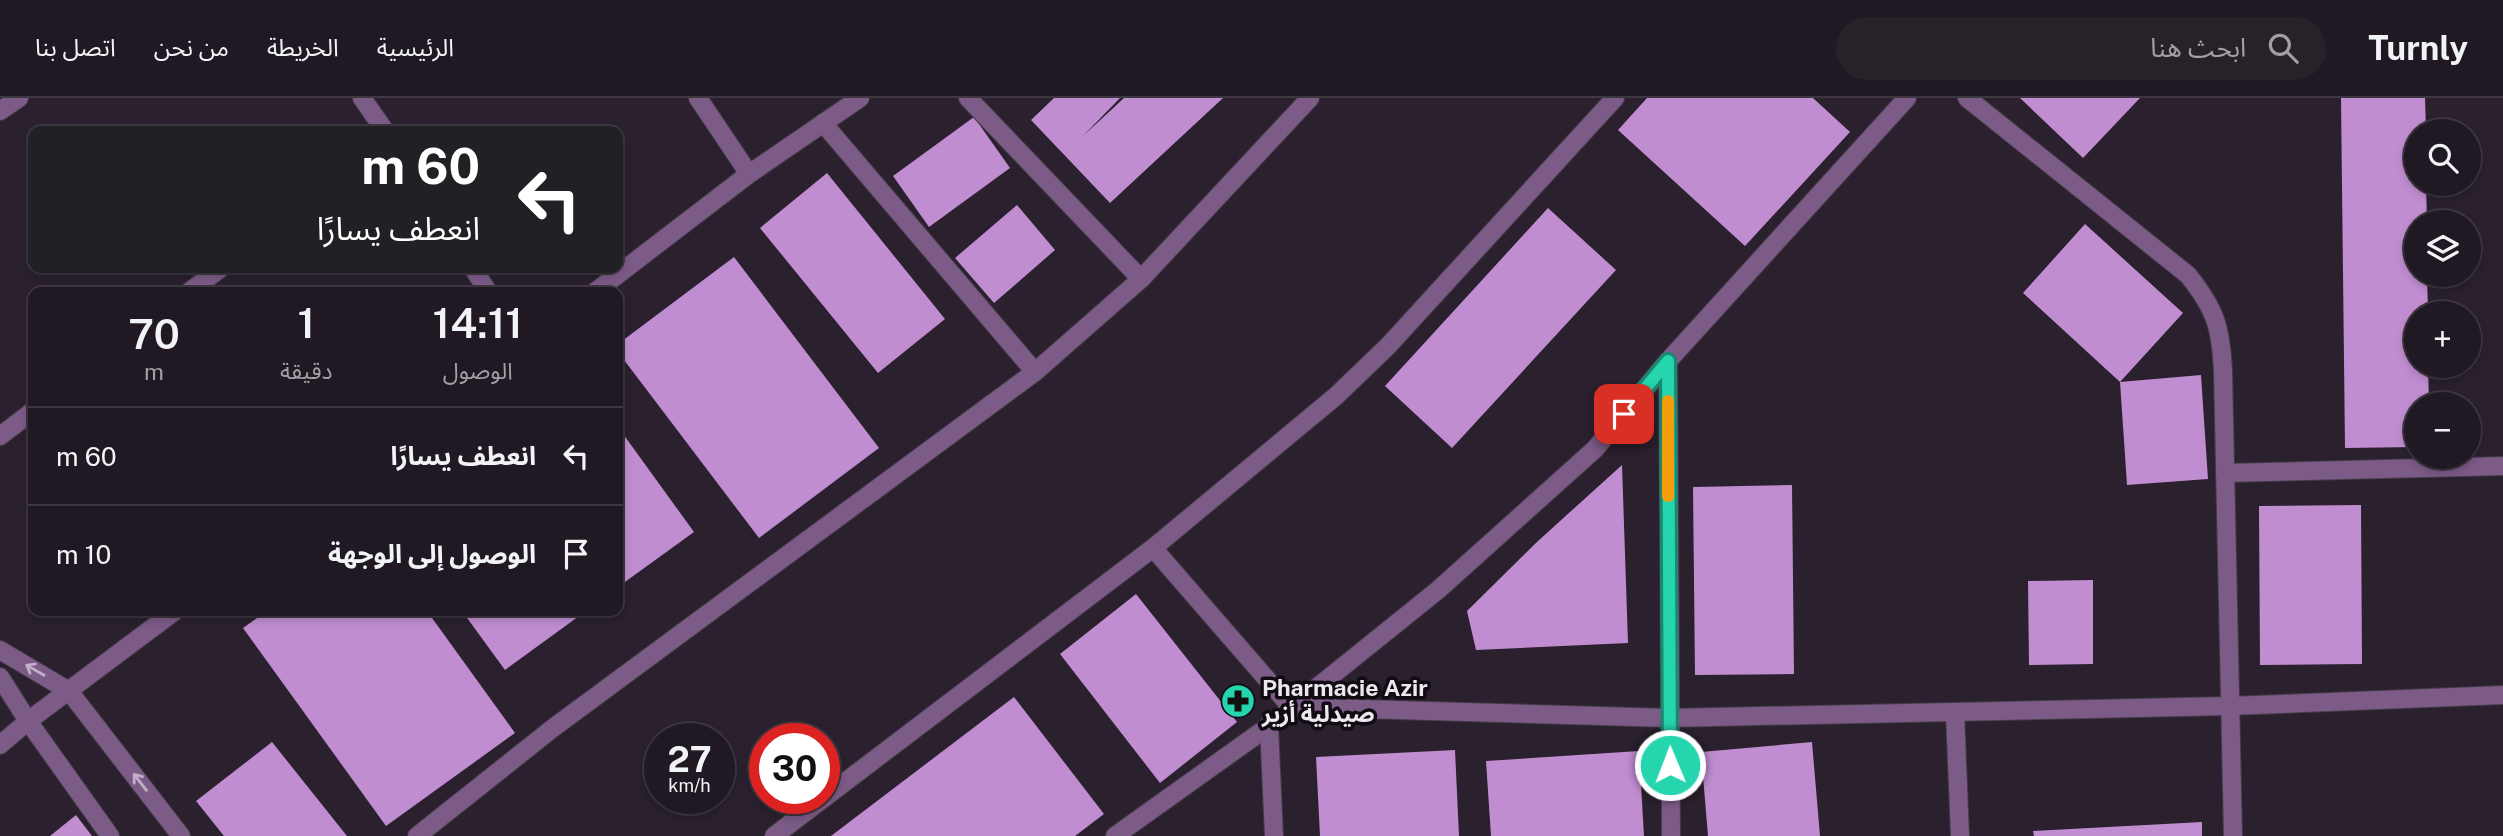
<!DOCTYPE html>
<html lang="ar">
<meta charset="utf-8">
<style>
body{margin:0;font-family:"Public Sans","Noto Sans Arabic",sans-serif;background:#28212a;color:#f1f3f6;direction:rtl;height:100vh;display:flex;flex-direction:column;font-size:26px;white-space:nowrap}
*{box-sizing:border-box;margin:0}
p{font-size:23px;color:#a2a0a5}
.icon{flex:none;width:38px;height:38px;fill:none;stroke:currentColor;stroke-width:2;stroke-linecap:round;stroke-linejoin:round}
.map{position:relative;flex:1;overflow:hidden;direction:ltr}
.sheet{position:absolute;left:28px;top:189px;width:595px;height:329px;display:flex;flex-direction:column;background:#201822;border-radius:14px;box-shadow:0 4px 10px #0003,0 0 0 2px #3d3740;direction:rtl}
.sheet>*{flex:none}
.guide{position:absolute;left:28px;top:28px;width:595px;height:147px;border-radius:14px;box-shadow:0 4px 10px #0003,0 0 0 2px #3d3740;direction:rtl;background:#202124;color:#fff;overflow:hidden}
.controls{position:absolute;left:2404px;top:21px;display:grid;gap:14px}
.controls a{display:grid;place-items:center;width:77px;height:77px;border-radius:50%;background:#201822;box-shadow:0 4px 10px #0003,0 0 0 2px #3d3740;font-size:35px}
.speed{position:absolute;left:644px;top:625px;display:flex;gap:14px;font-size:35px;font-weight:700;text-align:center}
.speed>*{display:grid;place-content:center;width:91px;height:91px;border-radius:50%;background:#201822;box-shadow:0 4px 10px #0003,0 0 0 2px #3d3740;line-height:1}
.speed small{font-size:18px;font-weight:400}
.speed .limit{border:10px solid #d22;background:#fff;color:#111}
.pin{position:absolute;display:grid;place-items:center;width:60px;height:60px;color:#fff;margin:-30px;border-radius:14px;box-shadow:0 4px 10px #0006}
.me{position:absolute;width:77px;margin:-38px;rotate:359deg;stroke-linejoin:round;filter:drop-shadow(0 0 5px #0008)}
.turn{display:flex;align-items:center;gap:24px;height:147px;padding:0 28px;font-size:32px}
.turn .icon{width:91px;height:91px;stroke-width:2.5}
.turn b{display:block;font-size:49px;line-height:60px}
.eta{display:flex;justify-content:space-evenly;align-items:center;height:119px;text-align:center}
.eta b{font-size:42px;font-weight:600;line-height:49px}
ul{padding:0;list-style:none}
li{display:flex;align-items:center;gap:21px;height:98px;padding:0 28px;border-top:2px solid #3d3740}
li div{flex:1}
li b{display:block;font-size:26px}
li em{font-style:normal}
header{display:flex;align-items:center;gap:42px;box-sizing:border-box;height:98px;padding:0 35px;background:#201822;border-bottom:2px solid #3d3740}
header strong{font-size:33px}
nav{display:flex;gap:38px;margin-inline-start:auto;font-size:24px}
.search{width:490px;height:63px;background:#28212a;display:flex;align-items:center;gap:18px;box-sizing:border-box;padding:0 24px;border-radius:38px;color:#a2a0a5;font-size:26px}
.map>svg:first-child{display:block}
</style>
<header>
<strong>Turnly</strong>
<div class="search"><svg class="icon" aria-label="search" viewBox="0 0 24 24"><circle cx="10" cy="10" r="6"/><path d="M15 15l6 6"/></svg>ابحث هنا</div>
<nav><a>الرئيسية</a><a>الخريطة</a><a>من نحن</a><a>اتصل بنا</a></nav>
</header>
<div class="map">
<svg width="2503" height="738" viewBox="0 0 2503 738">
<rect width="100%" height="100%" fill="#2a202e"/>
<!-- building -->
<g fill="#c18dd1">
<path d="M 1054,0 L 1120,0 L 1083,38 L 1124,0 L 1223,0 L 1110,105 L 1031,22 Z"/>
<path d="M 1647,0 L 1813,0 L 1850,34 L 1745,148 L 1618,32 Z"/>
<path d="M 2020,0 L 2140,0 L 2083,60 Z"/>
<path d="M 2341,0 L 2425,0 L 2426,33 L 2417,33 L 2417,86 L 2426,86 L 2427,124 L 2417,124 L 2417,177 L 2427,177 L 2428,215 L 2417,215 L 2417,268 L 2428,268 L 2429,306 L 2417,306 L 2417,349 L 2345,350 Z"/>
<path d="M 974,19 L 1010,70 L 929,129 L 893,78 Z"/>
<path d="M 827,75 L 945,221 L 878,275 L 760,130 Z"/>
<path d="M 1017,107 L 1055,152 L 994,205 L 955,160 Z"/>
<path d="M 1548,110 L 1616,172 L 1452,350 L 1385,288 Z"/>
<path d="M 2085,126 L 2183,215 L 2120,284 L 2201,277 L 2208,381 L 2127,387 L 2120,284 L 2023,195 Z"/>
<path d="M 734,159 L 879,350 L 759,440 L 618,254 L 618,246 Z"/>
<path d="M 618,329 L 694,434 L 618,489 Z"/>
<path d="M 1622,367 L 1628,545 L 1476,552 L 1467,513 L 1538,443 Z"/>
<path d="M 1792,387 L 1794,576 L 1695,577 L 1693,389 Z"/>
<path d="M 2361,407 L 2362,566 L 2260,567 L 2259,408 Z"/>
<path d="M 2093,482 L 2093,566 L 2029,567 L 2028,483 Z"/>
<path d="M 1136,496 L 1237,624 L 1160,685 L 1060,556 Z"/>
<path d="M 267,513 L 427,513 L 515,635 L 386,728 L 243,530 Z"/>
<path d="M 462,513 L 586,513 L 505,572 Z"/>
<path d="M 1014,599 L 1104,716 L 1075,738 L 831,738 Z"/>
<path d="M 272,644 L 347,738 L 224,738 L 196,703 Z"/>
<path d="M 1812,644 L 1820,738 L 1708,738 L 1701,654 Z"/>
<path d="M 1455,652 L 1459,738 L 1320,738 L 1316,659 Z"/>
<path d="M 1639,653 L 1644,738 L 1491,738 L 1486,663 Z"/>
<path d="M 76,717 L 92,738 L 50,738 Z"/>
<path d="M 2202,724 L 2202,738 L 2034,738 L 2033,733 Z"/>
</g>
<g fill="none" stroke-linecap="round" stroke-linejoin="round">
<!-- street casing -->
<g stroke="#453c49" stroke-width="20">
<g id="street">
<path d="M 362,0 L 385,33"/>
<path d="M 698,0 L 749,76"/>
<path d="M 968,0 L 1141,181"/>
<path d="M 1967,0 L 2188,177 C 2216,212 2221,230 2223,274 L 2233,738"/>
<path d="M 0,13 L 19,0"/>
<path d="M 823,25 L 1035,274"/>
<path d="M 473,170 L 488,194"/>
<path d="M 189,194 L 221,170"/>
<path d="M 595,194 L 749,76 L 860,0"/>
<path d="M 1668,263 L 1671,738"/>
<path d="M 0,338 L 33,313"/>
<path d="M 2225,375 L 2503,368"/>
<path d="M 1153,450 L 1291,609 L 1669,620 L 2229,608 L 2503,597"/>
<path d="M 0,552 L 69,593 L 181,738"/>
<path d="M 0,579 L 28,623 L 110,738"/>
<path d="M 1955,614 L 1960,738"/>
<path d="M 1269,628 L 1274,738"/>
<path d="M 0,647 L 28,623 L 175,513"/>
<path d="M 824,700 L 1153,450 L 1336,298 L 1388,248 L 1615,0"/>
<path d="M 417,738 L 553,630 L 1035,274 L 1141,181 L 1310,0"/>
<path d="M 774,738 L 824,700"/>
<path d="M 1115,738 L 1269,628 L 1438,492 L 1595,351 L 1668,263 L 1907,0"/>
</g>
</g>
<!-- street -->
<use href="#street" stroke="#7c5b87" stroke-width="18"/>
</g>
<!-- one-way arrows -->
<defs><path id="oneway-shaft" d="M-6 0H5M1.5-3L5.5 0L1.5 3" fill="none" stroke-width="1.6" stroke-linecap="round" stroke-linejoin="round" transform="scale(1.75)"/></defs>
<g stroke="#c0afc6">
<use href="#oneway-shaft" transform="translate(35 572) rotate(-150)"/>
<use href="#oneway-shaft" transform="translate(140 684) rotate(-128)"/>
</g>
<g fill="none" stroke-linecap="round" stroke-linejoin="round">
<!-- route casing -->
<g stroke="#188a71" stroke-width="18">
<path id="route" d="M 1624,316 L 1668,263 L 1670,667"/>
</g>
<!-- route -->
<use href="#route" stroke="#25d5ae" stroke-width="12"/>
<!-- slow -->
<path stroke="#f59e0b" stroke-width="12" d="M 1668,303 L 1668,398"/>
</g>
<!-- icons -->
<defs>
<g id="pharmacy-disc" transform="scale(1.75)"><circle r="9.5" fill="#25d5ae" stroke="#100c12"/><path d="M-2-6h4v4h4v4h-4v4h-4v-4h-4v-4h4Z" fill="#111"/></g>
</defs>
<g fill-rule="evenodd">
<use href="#pharmacy-disc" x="1238" y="603"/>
</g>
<g text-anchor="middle" stroke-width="7" stroke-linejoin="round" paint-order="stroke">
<!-- poi labels -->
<g font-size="23" font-weight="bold" fill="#ede7f0" stroke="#100c12" text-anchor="start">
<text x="1262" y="598">Pharmacie Azir<tspan x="1262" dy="26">صيدلية أزير</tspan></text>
</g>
</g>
</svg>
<div class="controls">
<a><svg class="icon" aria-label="search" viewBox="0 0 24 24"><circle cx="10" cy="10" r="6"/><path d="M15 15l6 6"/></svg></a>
<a><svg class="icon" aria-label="layers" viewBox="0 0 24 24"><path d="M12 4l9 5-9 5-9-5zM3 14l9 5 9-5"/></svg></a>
<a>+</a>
<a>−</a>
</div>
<div class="speed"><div>27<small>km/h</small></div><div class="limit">30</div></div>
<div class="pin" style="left:1624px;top:316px;background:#d93025"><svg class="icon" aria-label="arrive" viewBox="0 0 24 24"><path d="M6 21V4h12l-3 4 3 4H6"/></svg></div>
<svg class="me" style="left:1670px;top:667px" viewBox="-20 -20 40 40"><circle r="17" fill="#25d5ae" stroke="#fff" stroke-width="3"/><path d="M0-11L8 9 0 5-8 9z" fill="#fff"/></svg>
<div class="guide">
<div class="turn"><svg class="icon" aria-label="left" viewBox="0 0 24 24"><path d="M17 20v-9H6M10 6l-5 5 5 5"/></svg><div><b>60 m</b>انعطف يسارًا</div></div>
</div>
<section class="sheet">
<div class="eta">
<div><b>14:11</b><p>الوصول</p></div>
<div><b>1</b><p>دقيقة</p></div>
<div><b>70</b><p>m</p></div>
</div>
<ul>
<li><svg class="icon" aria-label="left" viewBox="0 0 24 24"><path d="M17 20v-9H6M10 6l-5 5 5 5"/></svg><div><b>انعطف يسارًا</b></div><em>60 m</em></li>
<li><svg class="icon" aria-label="arrive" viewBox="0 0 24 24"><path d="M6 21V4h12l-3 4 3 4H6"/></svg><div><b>الوصول إلى الوجهة</b></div><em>10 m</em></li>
</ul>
</section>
</div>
